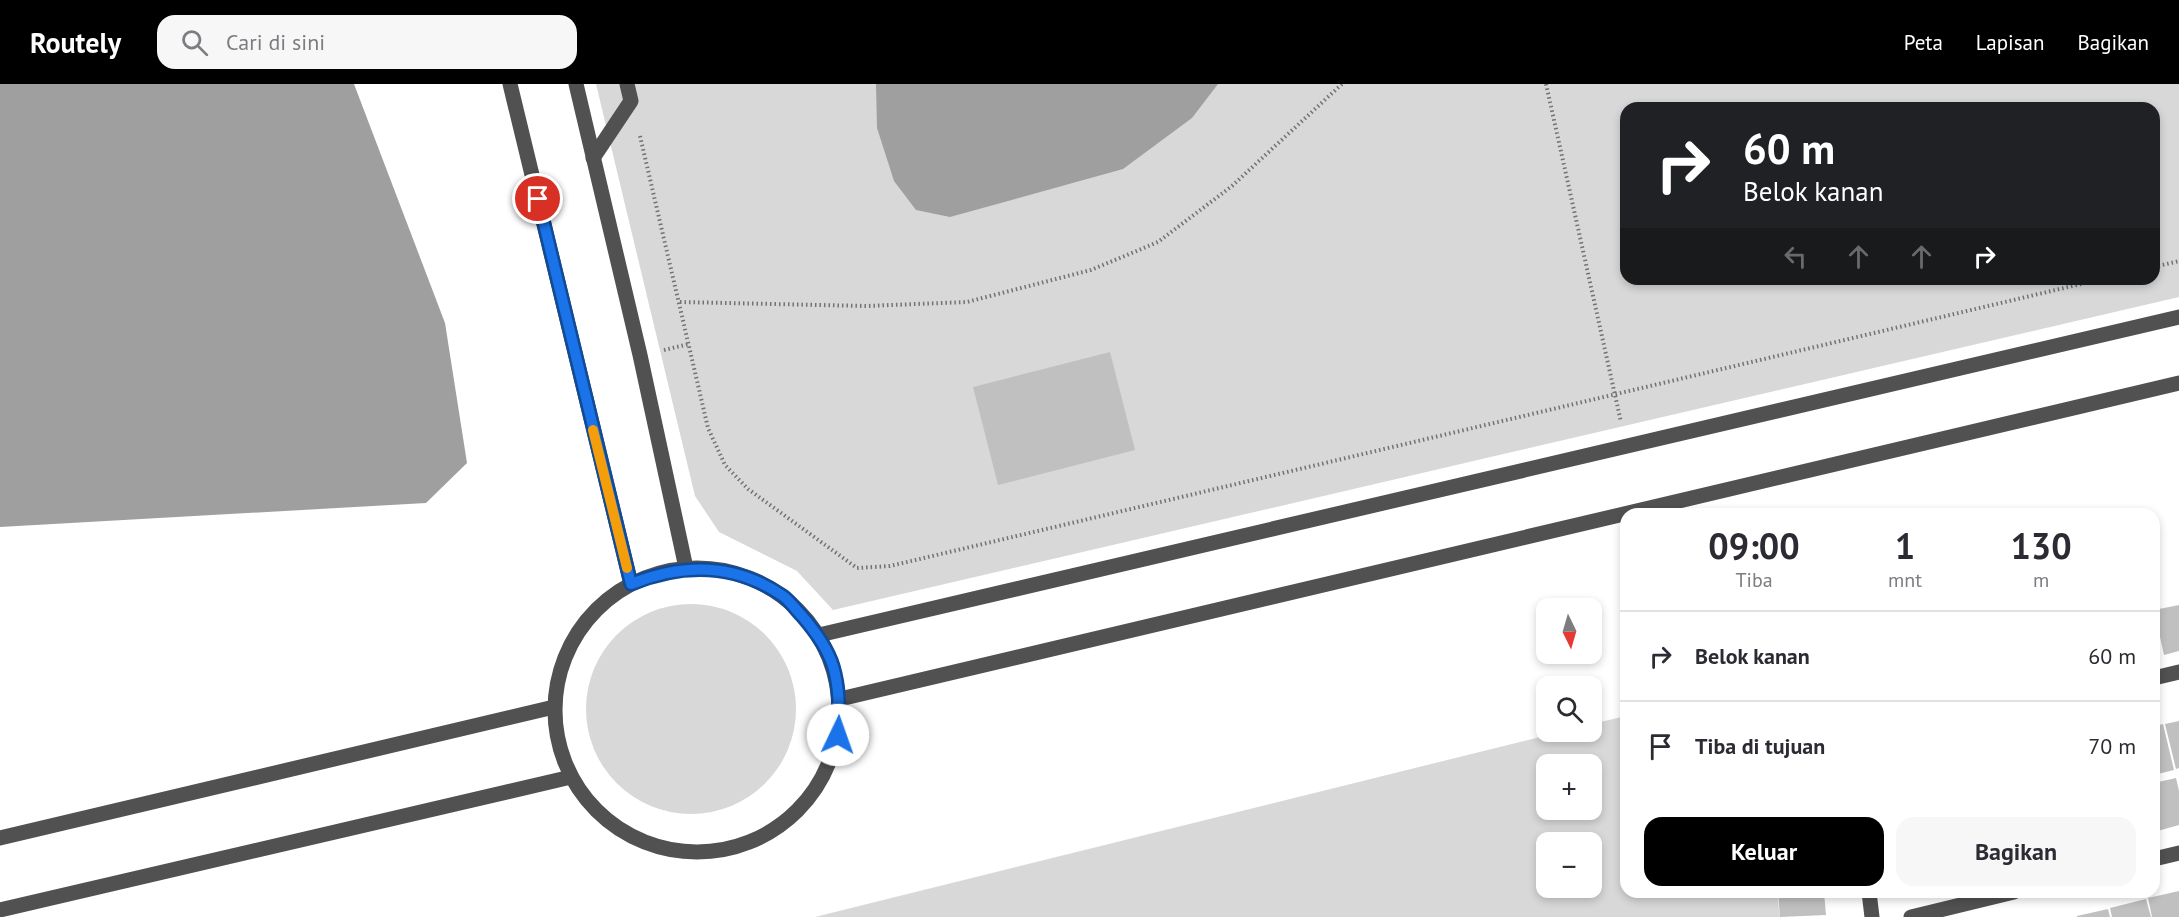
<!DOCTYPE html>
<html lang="id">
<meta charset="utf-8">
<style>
body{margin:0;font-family:"PT Sans",sans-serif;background:#f7f7f7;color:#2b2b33;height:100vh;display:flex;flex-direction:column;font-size:22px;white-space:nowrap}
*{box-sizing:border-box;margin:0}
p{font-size:20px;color:#7c7c81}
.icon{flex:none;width:33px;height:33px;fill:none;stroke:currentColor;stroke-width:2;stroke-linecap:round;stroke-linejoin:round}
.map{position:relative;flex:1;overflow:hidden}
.drawer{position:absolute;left:1620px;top:424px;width:540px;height:390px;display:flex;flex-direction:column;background:#fff;border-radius:18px;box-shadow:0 3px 9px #0003}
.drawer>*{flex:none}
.guide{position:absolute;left:1620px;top:18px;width:540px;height:183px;border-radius:18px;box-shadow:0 3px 9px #0003;background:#202124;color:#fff;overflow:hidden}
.needle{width:39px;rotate:175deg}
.buttons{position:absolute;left:1536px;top:514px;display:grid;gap:12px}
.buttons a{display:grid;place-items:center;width:66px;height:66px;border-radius:12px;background:#fff;box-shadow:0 3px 9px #0003;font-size:30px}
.pin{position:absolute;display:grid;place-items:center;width:51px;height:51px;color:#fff;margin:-26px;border:3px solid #fff;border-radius:50%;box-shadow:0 2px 6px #0007}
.me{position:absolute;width:66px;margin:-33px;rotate:3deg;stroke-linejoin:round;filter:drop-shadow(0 0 4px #0008)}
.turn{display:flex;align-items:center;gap:21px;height:126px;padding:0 24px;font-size:27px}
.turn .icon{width:78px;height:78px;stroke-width:2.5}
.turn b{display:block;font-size:42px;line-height:51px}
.lanes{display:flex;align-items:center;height:57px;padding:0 24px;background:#0003;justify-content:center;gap:30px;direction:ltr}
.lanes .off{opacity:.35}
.eta{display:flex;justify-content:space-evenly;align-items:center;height:102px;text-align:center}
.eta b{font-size:36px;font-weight:700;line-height:42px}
.action{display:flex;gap:12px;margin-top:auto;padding:12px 24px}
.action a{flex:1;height:69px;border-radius:18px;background:#000;color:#fff;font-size:24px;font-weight:700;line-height:69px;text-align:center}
.action a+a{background:#f7f7f7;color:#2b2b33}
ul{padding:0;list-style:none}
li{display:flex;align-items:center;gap:18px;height:90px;padding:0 24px;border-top:2px solid #e1e1e2}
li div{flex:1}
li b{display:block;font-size:22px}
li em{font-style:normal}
header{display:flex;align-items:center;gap:36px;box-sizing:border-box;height:84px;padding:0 30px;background:#000;color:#fff}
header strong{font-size:28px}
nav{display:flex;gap:33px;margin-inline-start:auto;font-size:21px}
.search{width:420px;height:54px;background:#f7f7f7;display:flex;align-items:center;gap:15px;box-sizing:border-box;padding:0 21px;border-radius:18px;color:#7c7c81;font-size:22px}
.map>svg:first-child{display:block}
</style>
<header>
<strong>Routely</strong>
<div class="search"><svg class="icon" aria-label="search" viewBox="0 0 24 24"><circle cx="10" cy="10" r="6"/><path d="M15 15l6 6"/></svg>Cari di sini</div>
<nav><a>Peta</a><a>Lapisan</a><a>Bagikan</a></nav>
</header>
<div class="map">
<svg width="2179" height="833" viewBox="0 0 2179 833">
<rect width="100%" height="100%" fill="#fff"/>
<!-- green -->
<g fill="#d8d8d8" fill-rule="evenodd">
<path d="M 596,0 L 2179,0 L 2179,213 L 833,526 L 797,487 L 719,448 L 695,412 ZM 1626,24 L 2154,24 L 2154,195 L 1626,195 Z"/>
<circle cx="691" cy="625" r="105"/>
<path d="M 1626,632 L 1626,808 L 1777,809 L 1780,833 L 815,833 L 1560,648 L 1592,648 L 1592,640 ZM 1546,681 L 1592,681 L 1592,726 L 1546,726 ZM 1546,759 L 1592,759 L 1592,804 L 1546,804 Z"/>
</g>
<!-- water -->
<g fill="#9f9f9f">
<path d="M 0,0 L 354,0 L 445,239 L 467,379 L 426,419 L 0,443 Z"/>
<path d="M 876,0 L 1218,0 L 1192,34 L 1123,85 L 950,133 L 916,126 L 894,97 L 877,44 Z"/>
</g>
<!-- building -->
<g fill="#c0c0c0">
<path d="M 1110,268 L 1135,366 L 998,401 L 973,303 Z"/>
<path d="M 2179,521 L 2179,567 L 2164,571 L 2154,526 Z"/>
<path d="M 2179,637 L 2179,684 L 2176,685 L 2165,640 Z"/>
<path d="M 2163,640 L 2174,686 L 2154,691 L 2154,642 Z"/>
<path d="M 2176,694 L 2179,707 L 2179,741 L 2154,748 L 2154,699 Z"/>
<path d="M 2179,807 L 2179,833 L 2152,833 L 2148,814 Z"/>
<path d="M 1778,808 L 1824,808 L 1826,831 L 1780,833 Z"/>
<path d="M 2146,815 L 2151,833 L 2112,833 L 2110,824 Z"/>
<path d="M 2108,825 L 2110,833 L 2077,833 L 2077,832 Z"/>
</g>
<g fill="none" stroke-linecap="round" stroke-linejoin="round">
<!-- path -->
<g stroke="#737373" stroke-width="4" stroke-dasharray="1.5 3" stroke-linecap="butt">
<path d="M 1546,0 L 1621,338"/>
<path d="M 640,52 L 708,344 L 725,381 L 748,405 L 857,484 L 890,482 L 2102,195"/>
<path d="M 2154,183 L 2179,177"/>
<path d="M 680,218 L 866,222 L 967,218 L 1091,186 L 1158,158 L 1232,102 L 1342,0"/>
<path d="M 664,266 L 689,260"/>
</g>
<!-- minor -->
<g stroke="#515151" stroke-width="15">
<path d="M 510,0 L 631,500"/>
<path d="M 576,0 L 640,271 L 686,484"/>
<path d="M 593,74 L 631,17 L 627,0"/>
<circle cx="697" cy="626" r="142"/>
<path d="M 819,551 L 2179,233"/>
<path d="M 2154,594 L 2179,588"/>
<path d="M 840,615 L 2179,299"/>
<path d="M 0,754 L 554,623"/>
<path d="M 2154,775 L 2179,769"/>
<path d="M 1869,808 L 1872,833"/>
<path d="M 0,826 L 571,693"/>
<path d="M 1911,833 L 2014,808"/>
</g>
</g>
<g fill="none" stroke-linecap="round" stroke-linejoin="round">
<!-- route casing -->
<g stroke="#114b97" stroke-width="15">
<path id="route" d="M 538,115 L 631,500 C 683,479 735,479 783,512 C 790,517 796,526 802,532 C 815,547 827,563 833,582 C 840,605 839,627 838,651"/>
</g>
<!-- route -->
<use href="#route" stroke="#1a73e8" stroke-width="10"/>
<!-- slow -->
<path stroke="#f59e0b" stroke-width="10" d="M 593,346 L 627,484"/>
</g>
</svg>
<div class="buttons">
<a><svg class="needle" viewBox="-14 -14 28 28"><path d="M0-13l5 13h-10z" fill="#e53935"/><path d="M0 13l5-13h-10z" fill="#7c7c81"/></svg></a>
<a><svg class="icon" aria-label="search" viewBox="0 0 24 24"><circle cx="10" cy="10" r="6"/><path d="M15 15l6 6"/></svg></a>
<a>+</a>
<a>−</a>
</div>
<div class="pin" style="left:538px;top:115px;background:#d93025"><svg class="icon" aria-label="arrive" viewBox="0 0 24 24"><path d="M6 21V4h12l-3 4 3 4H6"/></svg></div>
<svg class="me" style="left:838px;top:651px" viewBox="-20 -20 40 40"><circle r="19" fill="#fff"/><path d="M0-13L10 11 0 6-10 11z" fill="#1a73e8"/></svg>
<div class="guide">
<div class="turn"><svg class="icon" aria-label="right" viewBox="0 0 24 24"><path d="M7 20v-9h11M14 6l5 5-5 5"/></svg><div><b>60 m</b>Belok kanan</div></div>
<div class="lanes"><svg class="icon off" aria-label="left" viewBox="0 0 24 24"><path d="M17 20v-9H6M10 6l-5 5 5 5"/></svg><svg class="icon off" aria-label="ahead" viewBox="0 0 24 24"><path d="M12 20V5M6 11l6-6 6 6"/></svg><svg class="icon off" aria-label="ahead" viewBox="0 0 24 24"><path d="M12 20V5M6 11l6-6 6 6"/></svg><svg class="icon" aria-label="right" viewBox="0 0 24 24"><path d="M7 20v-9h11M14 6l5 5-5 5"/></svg></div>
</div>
<section class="drawer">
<div class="eta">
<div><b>09:00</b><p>Tiba</p></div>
<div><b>1</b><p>mnt</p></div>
<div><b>130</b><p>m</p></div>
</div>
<ul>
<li><svg class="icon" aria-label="right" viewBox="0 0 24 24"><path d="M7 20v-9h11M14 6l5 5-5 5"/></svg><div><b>Belok kanan</b></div><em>60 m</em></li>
<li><svg class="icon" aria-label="arrive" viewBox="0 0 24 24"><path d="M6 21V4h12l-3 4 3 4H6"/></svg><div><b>Tiba di tujuan</b></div><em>70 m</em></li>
</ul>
<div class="action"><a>Keluar</a><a>Bagikan</a></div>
</section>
</div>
